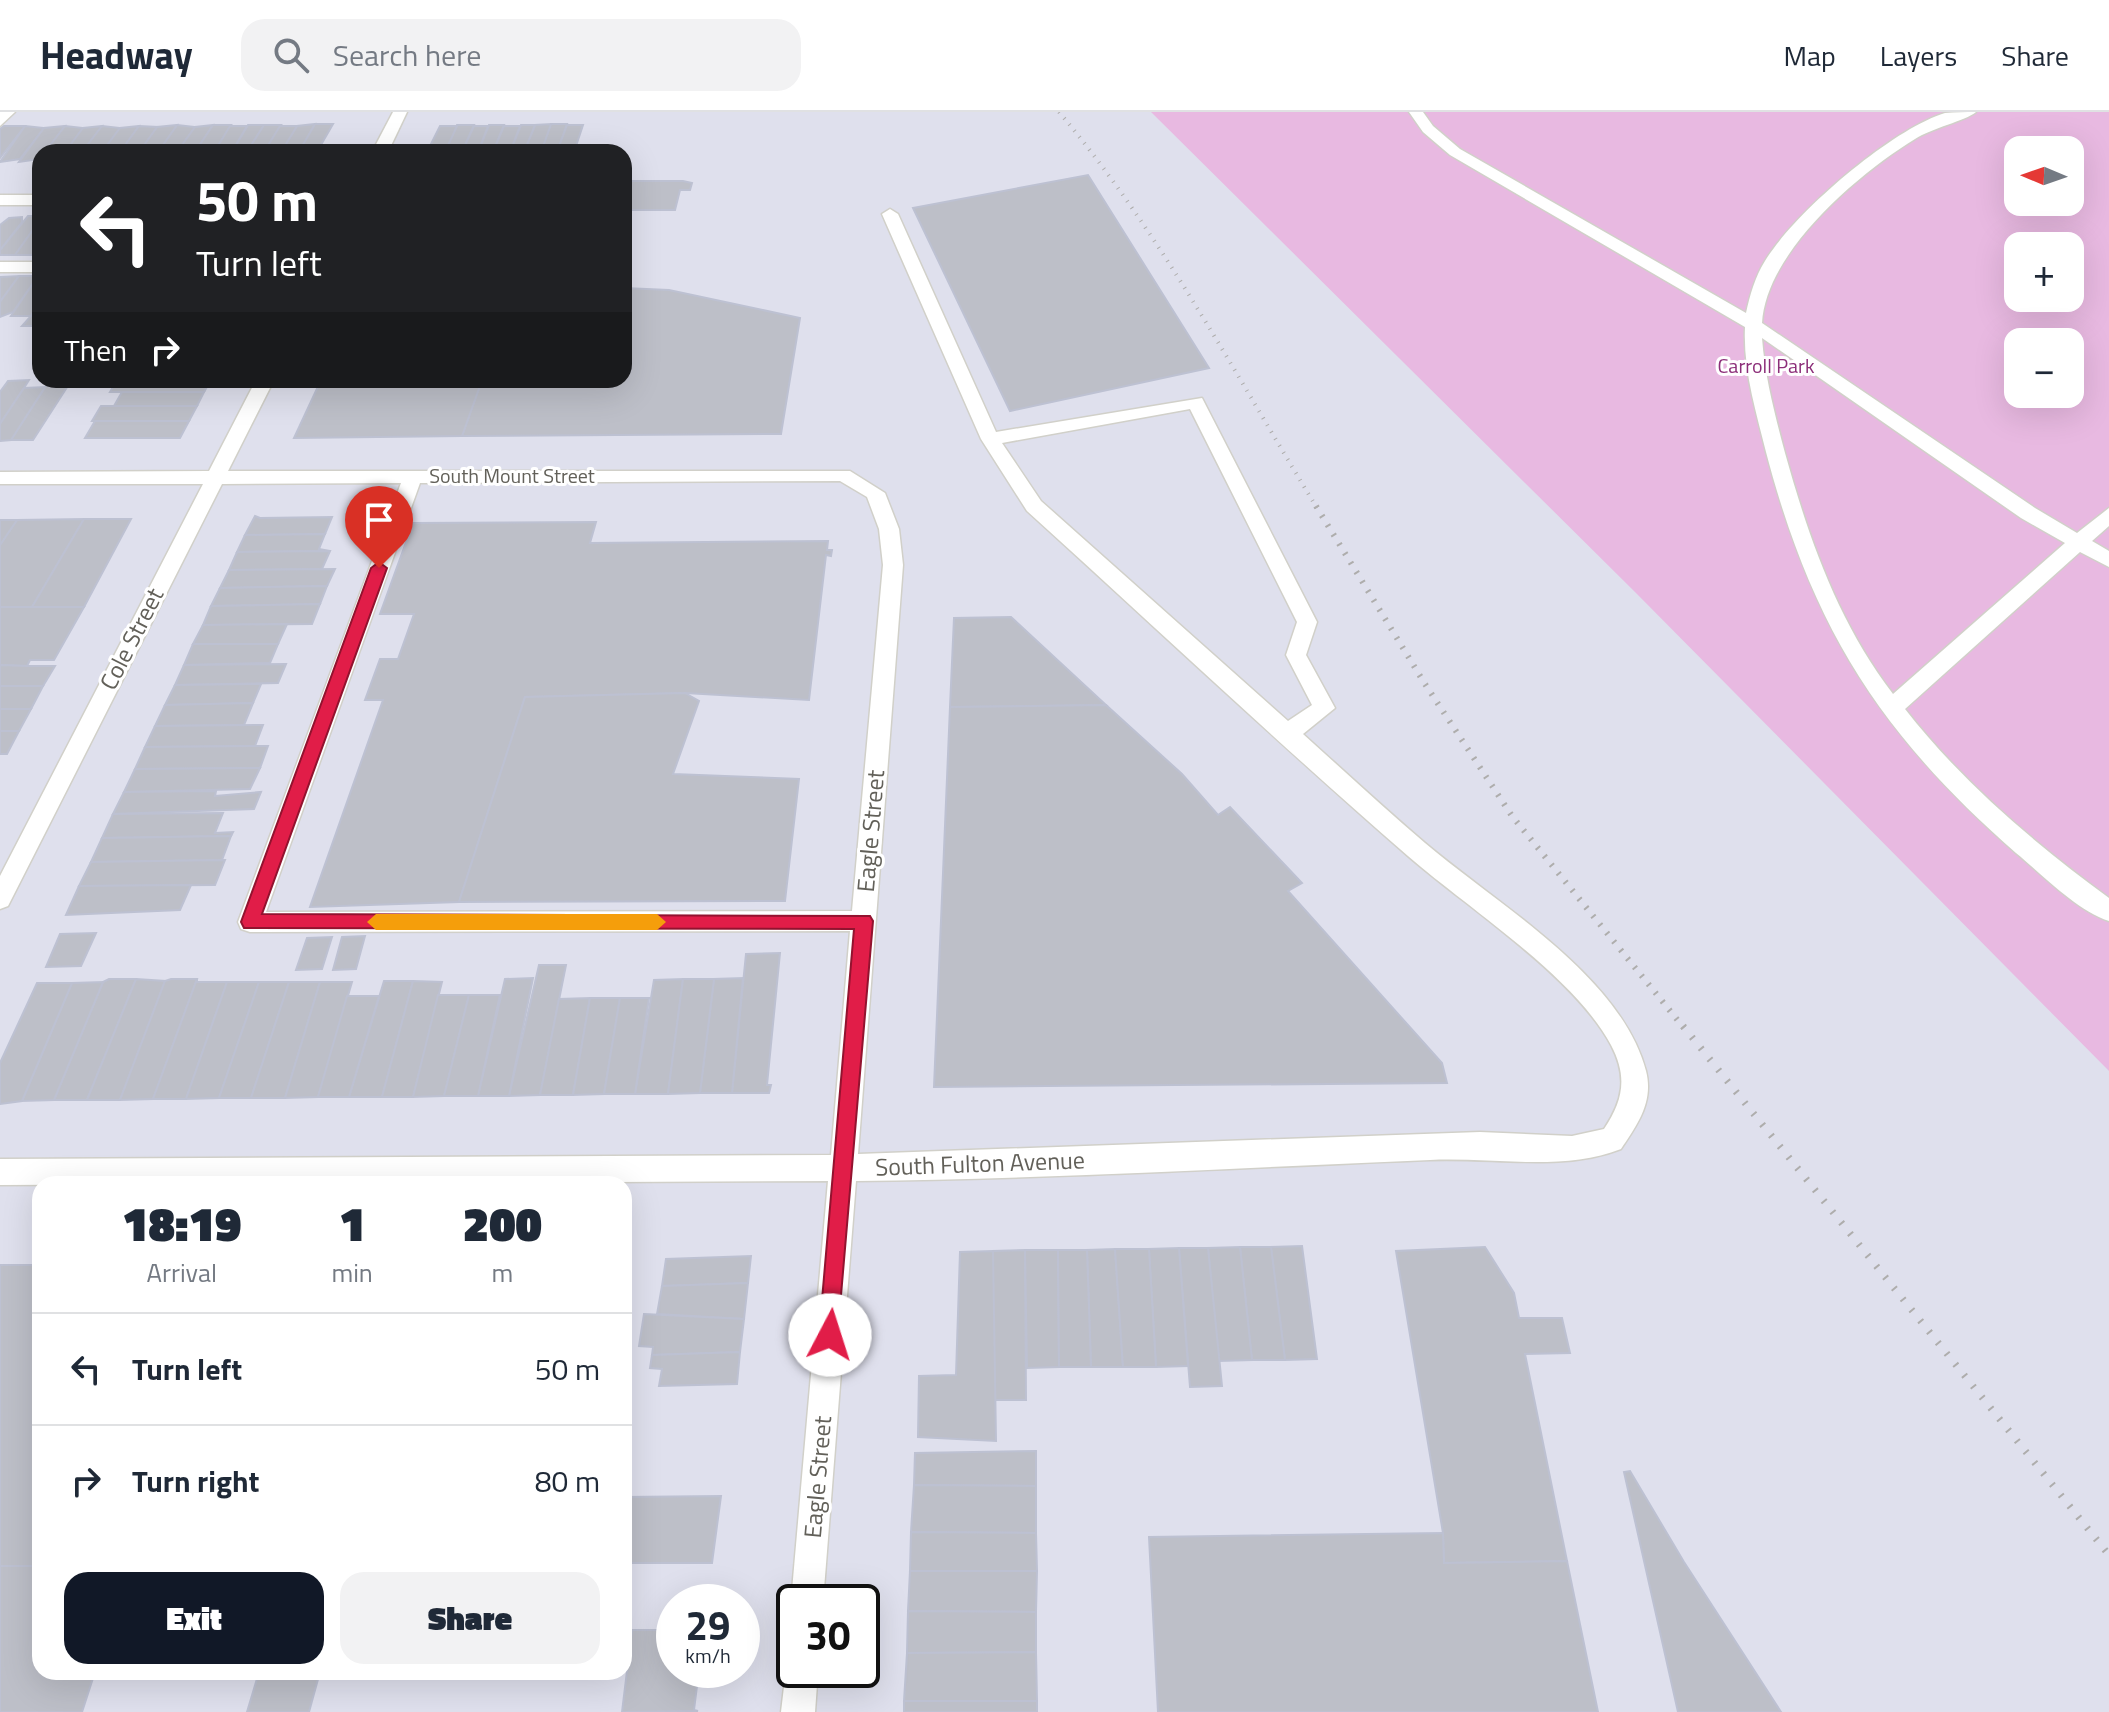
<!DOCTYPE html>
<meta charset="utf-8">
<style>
body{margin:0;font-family:"Titillium Web",sans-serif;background:#f2f2f3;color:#1f2937;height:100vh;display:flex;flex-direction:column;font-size:30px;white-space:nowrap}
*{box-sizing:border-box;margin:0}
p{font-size:26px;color:#747a83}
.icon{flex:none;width:44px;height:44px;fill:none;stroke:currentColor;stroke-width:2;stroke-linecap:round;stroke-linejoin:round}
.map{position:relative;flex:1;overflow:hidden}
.panel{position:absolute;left:32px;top:1064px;width:600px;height:504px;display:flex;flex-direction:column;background:#fff;border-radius:24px;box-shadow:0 8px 32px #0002}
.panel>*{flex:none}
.guide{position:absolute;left:32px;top:32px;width:600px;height:244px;border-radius:24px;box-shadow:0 8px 32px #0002;background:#202124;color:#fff;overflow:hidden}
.needle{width:52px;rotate:272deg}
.buttons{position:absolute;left:2004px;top:24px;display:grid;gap:16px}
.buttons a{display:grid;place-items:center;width:80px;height:80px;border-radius:16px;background:#fff;box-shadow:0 8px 32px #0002;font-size:40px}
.speed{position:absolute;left:656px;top:1472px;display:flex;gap:16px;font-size:40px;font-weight:700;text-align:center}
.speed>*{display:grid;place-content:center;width:104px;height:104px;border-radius:50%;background:#fff;box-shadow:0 8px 32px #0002;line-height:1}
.speed small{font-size:20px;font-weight:400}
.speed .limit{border:4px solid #111;border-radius:12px;background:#fff;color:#111}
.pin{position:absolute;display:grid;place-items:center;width:68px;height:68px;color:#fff;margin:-82px -34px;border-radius:50% 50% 50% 0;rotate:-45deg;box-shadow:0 0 8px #0007}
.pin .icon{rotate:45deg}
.me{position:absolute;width:88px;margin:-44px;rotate:5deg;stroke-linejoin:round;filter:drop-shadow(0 0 6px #0008)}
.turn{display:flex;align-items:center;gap:28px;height:168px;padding:0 32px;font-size:36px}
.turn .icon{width:104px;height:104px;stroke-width:2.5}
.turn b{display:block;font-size:56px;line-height:68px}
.then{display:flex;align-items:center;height:76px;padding:0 32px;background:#0003;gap:16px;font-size:30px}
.eta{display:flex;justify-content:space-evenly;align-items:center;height:136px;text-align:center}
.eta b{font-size:48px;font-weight:800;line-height:56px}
.primary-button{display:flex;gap:16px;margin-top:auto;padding:16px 32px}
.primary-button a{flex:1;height:92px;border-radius:24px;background:#111827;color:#fff;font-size:32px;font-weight:800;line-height:92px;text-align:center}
.primary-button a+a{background:#f2f2f3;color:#1f2937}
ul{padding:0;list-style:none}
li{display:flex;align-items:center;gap:24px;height:112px;padding:0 32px;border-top:2px solid #e0e1e3}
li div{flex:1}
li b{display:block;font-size:30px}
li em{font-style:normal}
header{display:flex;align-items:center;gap:48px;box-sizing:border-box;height:112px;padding:0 40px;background:#fff;border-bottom:2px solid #e0e1e3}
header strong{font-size:38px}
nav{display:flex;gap:44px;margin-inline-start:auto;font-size:28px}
.search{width:560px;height:72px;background:#f2f2f3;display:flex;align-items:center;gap:20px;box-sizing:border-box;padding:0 28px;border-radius:24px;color:#747a83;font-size:30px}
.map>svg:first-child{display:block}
</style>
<header>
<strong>Headway</strong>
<div class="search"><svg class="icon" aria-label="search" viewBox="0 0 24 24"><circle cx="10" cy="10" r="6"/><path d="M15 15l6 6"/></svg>Search here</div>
<nav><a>Map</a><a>Layers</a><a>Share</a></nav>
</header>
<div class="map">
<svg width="2109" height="1600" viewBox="0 0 2109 1600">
<rect width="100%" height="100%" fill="#dfe0ed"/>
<!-- green -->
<path fill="#e8b9e1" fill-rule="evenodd" d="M 1151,0 L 2109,0 L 2109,959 L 1635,480 ZM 2018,38 L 2070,38 L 2070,90 L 2018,90 ZM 2018,134 L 2070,134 L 2070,186 L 2018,186 ZM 2018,230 L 2070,230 L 2070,282 L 2018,282 Z"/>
<!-- building -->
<g fill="#bdbfc8" stroke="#bdc1d2" stroke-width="2">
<path d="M 315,12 L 299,40 L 281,40 L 297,14 Z"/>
<path d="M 315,12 L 333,12 L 318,38 L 300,38 Z"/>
<path d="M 551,12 L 567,12 L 557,40 L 541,40 Z"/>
<path d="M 551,12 L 541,40 L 524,40 L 535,13 Z"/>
<path d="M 177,13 L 195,15 L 177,40 L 158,40 Z"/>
<path d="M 177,13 L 158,40 L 139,40 L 157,15 Z"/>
<path d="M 213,13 L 195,40 L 177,40 L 195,15 Z"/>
<path d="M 213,13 L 231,13 L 214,40 L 195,40 Z"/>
<path d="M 248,13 L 264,13 L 247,40 L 232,40 Z"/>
<path d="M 264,13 L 281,13 L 264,40 L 247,40 Z"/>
<path d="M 457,13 L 474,13 L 462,40 L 445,40 Z"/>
<path d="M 489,13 L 504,13 L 493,40 L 478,40 Z"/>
<path d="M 521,13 L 535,13 L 524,40 L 510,40 Z"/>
<path d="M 567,13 L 583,13 L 574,40 L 557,40 Z"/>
<path d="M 4,14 L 25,14 L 0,46 L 0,17 Z"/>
<path d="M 25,14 L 44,16 L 20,47 L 0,50 Z"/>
<path d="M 65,14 L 45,40 L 40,40 L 40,47 L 19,50 L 44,16 Z"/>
<path d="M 65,14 L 83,16 L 65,40 L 45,40 Z"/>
<path d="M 102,14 L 82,40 L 65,40 L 83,16 Z"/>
<path d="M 102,14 L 120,16 L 102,40 L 82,40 Z"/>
<path d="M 139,14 L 120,40 L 102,40 L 120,16 Z"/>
<path d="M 139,14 L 157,15 L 139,40 L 120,40 Z"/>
<path d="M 230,14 L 247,14 L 232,39 L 215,39 Z"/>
<path d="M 280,14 L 297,14 L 281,40 L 264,40 Z"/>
<path d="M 440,14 L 457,14 L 445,40 L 427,40 Z"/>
<path d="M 474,14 L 488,14 L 478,40 L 462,40 Z"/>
<path d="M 504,14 L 520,14 L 510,40 L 493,40 Z"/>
<path d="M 1088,63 L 1209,256 L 1010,299 L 913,96 Z"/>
<path d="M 624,69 L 683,69 L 692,71 L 690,78 L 680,78 L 675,98 L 624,98 Z"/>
<path d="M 28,104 L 40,104 L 40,108 L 15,143 L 0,143 L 0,138 Z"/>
<path d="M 22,105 L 22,110 L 0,138 L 0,113 L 9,106 Z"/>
<path d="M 40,108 L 40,134 L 34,143 L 15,143 Z"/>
<path d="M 19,164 L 0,190 L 0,165 Z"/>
<path d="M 19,164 L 38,164 L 13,200 L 0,205 L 0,190 Z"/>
<path d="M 38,164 L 40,191 L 31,204 L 11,204 Z"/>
<path d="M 624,176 L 669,178 L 800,206 L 781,322 L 462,324 L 482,268 L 624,268 Z"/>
<path d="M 40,191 L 40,214 L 22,214 L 31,204 Z"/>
<path d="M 29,268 L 24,276 L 0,312 L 0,280 L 8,269 Z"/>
<path d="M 117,268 L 211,268 L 204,280 L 110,280 Z"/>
<path d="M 321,268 L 482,268 L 462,324 L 294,326 Z"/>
<path d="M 49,269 L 71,269 L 33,328 L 11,328 Z"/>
<path d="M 45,275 L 11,328 L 0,329 L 0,312 L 24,276 Z"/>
<path d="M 122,280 L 204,280 L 197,294 L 114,294 Z"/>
<path d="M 101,294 L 197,294 L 189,309 L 92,309 Z"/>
<path d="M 95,309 L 189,309 L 180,326 L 85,326 Z"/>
<path d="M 255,404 L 260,406 L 332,405 L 325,422 L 245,423 Z"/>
<path d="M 84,407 L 32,495 L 0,495 L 0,433 L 17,408 Z"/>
<path d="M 84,407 L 131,407 L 84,495 L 32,495 Z"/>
<path d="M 0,408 L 17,408 L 0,433 Z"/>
<path d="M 596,410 L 590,431 L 828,429 L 827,438 L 832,438 L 831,444 L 826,443 L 809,588 L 685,581 L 525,585 L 459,790 L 310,795 L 383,588 L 365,588 L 380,547 L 398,547 L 414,502 L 380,502 L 413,411 Z"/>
<path d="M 325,422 L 319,437 L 330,439 L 237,440 L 245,423 Z"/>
<path d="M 330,439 L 322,457 L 229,458 L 237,440 Z"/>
<path d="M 335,457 L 327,474 L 220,476 L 229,458 Z"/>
<path d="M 327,474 L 320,492 L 211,494 L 220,476 Z"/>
<path d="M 320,492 L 312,512 L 203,513 L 211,494 Z"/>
<path d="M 0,495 L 84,495 L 54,548 L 30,548 L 27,554 L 0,553 Z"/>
<path d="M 1011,505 L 1106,593 L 950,595 L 954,506 Z"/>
<path d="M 287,512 L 278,532 L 193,532 L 203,513 Z"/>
<path d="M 193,532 L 278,532 L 270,551 L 184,553 Z"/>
<path d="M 286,552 L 278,571 L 175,573 L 184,553 Z"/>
<path d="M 0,553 L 27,554 L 55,554 L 43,574 L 0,574 Z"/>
<path d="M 261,572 L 253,591 L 165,593 L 175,573 Z"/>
<path d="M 0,574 L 43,574 L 31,597 L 0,597 Z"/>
<path d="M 685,581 L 699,589 L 673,662 L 799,667 L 785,789 L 459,790 L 525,585 Z"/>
<path d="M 253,591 L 244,613 L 155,614 L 165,593 Z"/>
<path d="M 1106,593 L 1182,662 L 1218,703 L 1230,695 L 1302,771 L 1288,779 L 1442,951 L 1447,971 L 934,975 L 950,595 Z"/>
<path d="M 0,597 L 31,597 L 19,619 L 0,619 Z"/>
<path d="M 263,613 L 255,634 L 145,635 L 155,614 Z"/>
<path d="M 0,619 L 19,619 L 7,642 L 0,642 Z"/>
<path d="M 268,634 L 260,656 L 135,657 L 145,635 Z"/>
<path d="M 260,656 L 250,677 L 124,680 L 135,657 Z"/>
<path d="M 216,679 L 215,684 L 261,680 L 254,697 L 113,702 L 124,680 Z"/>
<path d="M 223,701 L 215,721 L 233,720 L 231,724 L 102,726 L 113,702 Z"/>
<path d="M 231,724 L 222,748 L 91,750 L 102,726 Z"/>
<path d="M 225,748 L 215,773 L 79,774 L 91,750 Z"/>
<path d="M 191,773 L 180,798 L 66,803 L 79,774 Z"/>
<path d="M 96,821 L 81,854 L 46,855 L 60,822 Z"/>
<path d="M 365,824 L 356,857 L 333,858 L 342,825 Z"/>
<path d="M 332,825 L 322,857 L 296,858 L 307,826 Z"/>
<path d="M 780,841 L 767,973 L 771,973 L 769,981 L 732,981 L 746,842 Z"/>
<path d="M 539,853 L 566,853 L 540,983 L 509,984 Z"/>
<path d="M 533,866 L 509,984 L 478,984 L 505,867 Z"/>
<path d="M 743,866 L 732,981 L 700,981 L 714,867 Z"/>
<path d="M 109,867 L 136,867 L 87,988 L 54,988 L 103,870 Z"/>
<path d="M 136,867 L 165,869 L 120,988 L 87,988 Z"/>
<path d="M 171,867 L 197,867 L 153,987 L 120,988 L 165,869 Z"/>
<path d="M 197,867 L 197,870 L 227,870 L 186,987 L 153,987 Z"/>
<path d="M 683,867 L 668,982 L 635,982 L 654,868 Z"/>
<path d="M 683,867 L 714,867 L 700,981 L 668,982 Z"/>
<path d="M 384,869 L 413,869 L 382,985 L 349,985 Z"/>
<path d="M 413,869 L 442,870 L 413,985 L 382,985 Z"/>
<path d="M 103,870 L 54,988 L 22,989 L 72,871 Z"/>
<path d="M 227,870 L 259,870 L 219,986 L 186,987 Z"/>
<path d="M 259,870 L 289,870 L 251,986 L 219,986 Z"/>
<path d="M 289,870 L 320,870 L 285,986 L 251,986 Z"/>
<path d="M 320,870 L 352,870 L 318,985 L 285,986 Z"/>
<path d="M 37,871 L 72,871 L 22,989 L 0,992 L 0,951 Z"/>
<path d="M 438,883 L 469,883 L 444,984 L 413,985 Z"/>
<path d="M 469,883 L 500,883 L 478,984 L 444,984 Z"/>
<path d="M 347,884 L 379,884 L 349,985 L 318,985 Z"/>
<path d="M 590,886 L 573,983 L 540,983 L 559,887 Z"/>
<path d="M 590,886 L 620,886 L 604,982 L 573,983 Z"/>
<path d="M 620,886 L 649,886 L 635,982 L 604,982 Z"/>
<path d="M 1302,1134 L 1317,1247 L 1285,1248 L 1271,1135 Z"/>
<path d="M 1240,1135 L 1271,1135 L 1285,1248 L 1252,1248 Z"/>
<path d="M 1240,1135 L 1252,1248 L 1219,1249 L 1208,1136 Z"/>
<path d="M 1485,1135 L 1514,1181 L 1519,1206 L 1562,1206 L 1570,1241 L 1525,1242 L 1567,1449 L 1444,1451 L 1443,1421 L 1396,1139 Z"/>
<path d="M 1179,1136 L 1208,1136 L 1222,1274 L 1190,1275 Z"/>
<path d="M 1179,1136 L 1188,1254 L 1156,1255 L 1149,1137 Z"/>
<path d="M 1115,1137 L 1123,1255 L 1091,1255 L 1087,1138 Z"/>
<path d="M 1115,1137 L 1149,1137 L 1156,1255 L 1123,1255 Z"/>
<path d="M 1025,1138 L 1026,1288 L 993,1288 L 993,1139 Z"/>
<path d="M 1025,1138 L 1058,1138 L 1059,1255 L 1027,1256 Z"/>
<path d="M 1058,1138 L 1087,1138 L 1091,1255 L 1059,1255 Z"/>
<path d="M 993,1139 L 996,1329 L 918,1325 L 919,1264 L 956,1263 L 960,1140 Z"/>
<path d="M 751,1144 L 748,1171 L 662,1174 L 666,1147 Z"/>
<rect x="0" y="1153" width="40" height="301"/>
<path d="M 748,1171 L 744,1207 L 657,1202 L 662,1174 Z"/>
<path d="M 644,1202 L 744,1207 L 740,1240 L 652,1243 L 653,1235 L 639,1234 Z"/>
<path d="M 740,1240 L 737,1272 L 659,1274 L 662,1257 L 650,1256 L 652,1243 Z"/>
<path d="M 1036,1339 L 1036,1374 L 914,1373 L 915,1341 Z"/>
<path d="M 1630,1359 L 1684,1450 L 1781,1600 L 1678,1600 L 1624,1360 Z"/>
<path d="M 914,1373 L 1036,1374 L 1036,1421 L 911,1420 Z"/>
<path d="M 721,1384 L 712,1451 L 624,1451 L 624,1385 Z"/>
<path d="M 911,1420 L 1036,1421 L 1037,1459 L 910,1459 Z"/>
<path d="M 1443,1421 L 1444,1451 L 1567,1449 L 1598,1600 L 1158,1600 L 1149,1425 Z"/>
<path d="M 0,1454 L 40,1454 L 40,1560 L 95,1560 L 82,1600 L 0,1600 Z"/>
<path d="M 910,1459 L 1037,1459 L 1036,1500 L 908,1499 Z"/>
<path d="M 908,1499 L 1036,1500 L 1036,1540 L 907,1541 Z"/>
<path d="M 632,1518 L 674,1518 L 674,1558 L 699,1558 L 694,1598 L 698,1599 L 622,1600 Z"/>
<path d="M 1036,1540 L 1037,1589 L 904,1589 L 907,1541 Z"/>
<path d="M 259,1560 L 320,1560 L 309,1600 L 247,1600 Z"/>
<rect x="904" y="1589" width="133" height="11"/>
</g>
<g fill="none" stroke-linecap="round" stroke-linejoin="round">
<!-- minor casing -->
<g stroke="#d1d0c9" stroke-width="3">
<g id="minor">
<path d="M 0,0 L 15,0 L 0,14 Z"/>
<path d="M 393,0 L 407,0 L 388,40 L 372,40 Z"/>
<path d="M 1409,0 L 1423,0 L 1433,14 L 1460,37 L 1746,201 C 1750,183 1755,165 1765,149 C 1794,101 1892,17 1945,1 C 1955,0 1966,0 1976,0 C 1965,9 1932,16 1915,27 C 1858,62 1766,140 1762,211 L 2035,396 L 2077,421 L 2109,396 L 2109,414 L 2092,429 L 2109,439 L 2109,455 L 2080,440 L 1905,597 C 1962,670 2034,731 2109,786 L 2109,809 C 2076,798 2043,763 2016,741 C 1880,622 1812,515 1766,340 C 1756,299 1743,258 1745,215 L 1450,43 L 1423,20 ZM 1762,226 L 2021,406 L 2065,431 L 1893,582 C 1838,510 1809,427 1785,341 C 1775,303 1765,266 1762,226 Z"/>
<rect x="0" y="83" width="40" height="10"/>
<path d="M 890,97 L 898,102 L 996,320 L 1202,286 L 1317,510 L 1306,543 L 1335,596 L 1303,622 C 1343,658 1384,696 1425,731 C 1498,793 1621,864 1646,959 C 1654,990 1637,1013 1621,1037 C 1563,1060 1492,1045 1430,1048 C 1238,1056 1047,1067 856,1069 L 823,1490 L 794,1490 L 794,1497 L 791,1490 L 828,1069 L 0,1073 L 0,1047 L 831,1043 L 850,819 L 250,820 L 241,817 L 238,810 L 401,371 L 222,372 L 8,794 L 0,797 L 0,764 L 203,372 L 0,372 L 0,360 L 209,359 L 256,268 L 274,268 L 228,359 L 850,359 L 885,381 L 899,417 L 903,453 L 858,1042 L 1480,1020 L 1572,1024 L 1604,1017 C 1623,989 1628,965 1611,933 C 1574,864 1469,797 1408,744 C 1279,632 1154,514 1027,399 L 981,327 L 882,102 ZM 1190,297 L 1297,510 L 1286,543 L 1312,593 L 1288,609 L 1041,389 L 1002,331 ZM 840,369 L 867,385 L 879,417 L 883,453 L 852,799 L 266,800 L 420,371 Z"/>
<rect x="0" y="150" width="40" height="10"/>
<path d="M 794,1545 L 794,1558 L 818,1558 L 815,1600 L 781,1600 L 786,1558 Z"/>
</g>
</g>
<!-- minor -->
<use href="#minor" fill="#fff" fill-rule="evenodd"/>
<!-- rail-far2 -->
<path stroke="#aeadac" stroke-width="4" stroke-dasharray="1 7" stroke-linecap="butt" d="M 1059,0 C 1160,120 1235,262 1317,396"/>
<!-- rail-far1 -->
<path stroke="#aeadac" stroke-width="6" stroke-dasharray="2 9" stroke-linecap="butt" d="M 1316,394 L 1425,572 L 1512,704 L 1684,916"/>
<!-- rail -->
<path stroke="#aeadac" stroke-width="7" stroke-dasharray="2 12" stroke-linecap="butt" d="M 1683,914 L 2109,1443"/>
</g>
<!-- route -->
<path fill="#e11d48" stroke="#92132f" stroke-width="2" d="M 379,450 L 387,456 L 262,802 L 870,804 L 873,809 L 837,1230 L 830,1234 L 822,1230 L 819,1223 L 854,817 L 244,816 L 241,810 L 371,456 Z"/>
<!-- slow -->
<path fill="#f59e0b" d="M 376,802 L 657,802 L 666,810 L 657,818 L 376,818 L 367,810 Z"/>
<g text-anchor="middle" stroke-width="6" stroke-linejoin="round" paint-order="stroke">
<!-- far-park labels -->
<g font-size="20" fill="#8c2e79" stroke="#fff">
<text x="1766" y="261">Carroll Park</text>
</g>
<!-- far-street labels -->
<g font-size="20" fill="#626059" stroke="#fff">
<text x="512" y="371">South Mount Street</text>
</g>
<!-- street labels -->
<g font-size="24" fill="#626059" stroke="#fff">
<text transform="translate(132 527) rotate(-63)" y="8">Cole Street</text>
<text transform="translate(871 719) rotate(-85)" y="8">Eagle Street</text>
<text transform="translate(980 1052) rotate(-2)" y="8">South Fulton Avenue</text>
<text transform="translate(818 1365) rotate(-85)" y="8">Eagle Street</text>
</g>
</g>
</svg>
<div class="buttons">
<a><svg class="needle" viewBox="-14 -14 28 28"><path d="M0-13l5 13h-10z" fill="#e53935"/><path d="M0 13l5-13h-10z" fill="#747a83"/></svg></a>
<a>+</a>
<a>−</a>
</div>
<div class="speed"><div>29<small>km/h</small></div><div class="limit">30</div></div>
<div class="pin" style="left:379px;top:456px;background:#d93025"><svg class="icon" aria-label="arrive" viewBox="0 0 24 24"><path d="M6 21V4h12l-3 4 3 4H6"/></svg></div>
<svg class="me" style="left:830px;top:1223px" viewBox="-20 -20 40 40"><circle r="19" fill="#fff"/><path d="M0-13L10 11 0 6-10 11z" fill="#e11d48"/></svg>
<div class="guide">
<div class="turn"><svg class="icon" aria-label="left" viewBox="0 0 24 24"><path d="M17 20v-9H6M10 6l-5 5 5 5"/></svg><div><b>50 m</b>Turn left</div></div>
<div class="then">Then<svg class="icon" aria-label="right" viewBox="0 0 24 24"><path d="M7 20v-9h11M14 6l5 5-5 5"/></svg></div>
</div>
<section class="panel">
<div class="eta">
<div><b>18:19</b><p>Arrival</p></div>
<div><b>1</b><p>min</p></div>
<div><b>200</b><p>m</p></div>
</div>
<ul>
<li><svg class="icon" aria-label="left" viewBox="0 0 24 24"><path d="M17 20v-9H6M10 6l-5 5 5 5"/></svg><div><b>Turn left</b></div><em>50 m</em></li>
<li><svg class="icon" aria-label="right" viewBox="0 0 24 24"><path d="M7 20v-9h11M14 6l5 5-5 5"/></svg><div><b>Turn right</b></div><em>80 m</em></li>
</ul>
<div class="primary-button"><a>Exit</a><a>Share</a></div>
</section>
</div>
